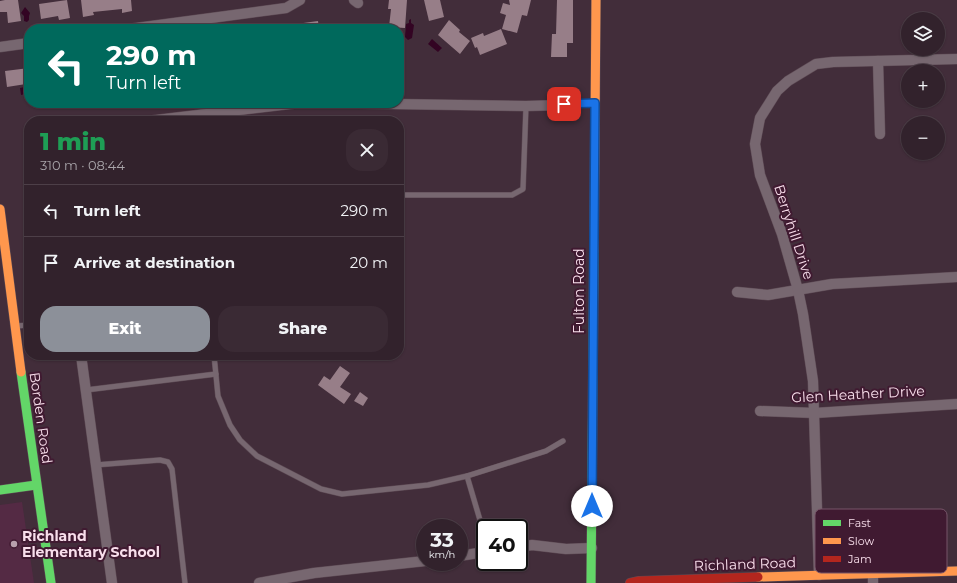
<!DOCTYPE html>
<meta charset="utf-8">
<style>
body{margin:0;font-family:Montserrat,sans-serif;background:#3a2a34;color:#f1f3f6;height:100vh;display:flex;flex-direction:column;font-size:15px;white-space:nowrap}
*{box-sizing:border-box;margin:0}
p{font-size:13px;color:#a8a4a9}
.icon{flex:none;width:22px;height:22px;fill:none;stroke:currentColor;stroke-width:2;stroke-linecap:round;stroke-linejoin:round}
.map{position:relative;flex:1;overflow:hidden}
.side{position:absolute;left:24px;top:116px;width:380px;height:244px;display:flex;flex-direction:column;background:#32222c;border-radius:16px;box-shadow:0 1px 3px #0004,0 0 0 1px #4d3f48}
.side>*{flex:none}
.guide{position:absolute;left:24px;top:24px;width:380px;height:84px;border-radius:16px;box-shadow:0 1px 3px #0004,0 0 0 1px #4d3f48;background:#00695c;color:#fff;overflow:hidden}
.tools{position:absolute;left:901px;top:12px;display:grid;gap:8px}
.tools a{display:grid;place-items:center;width:44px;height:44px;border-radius:50%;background:#32222c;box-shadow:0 1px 3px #0004,0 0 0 1px #4d3f48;font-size:20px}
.speed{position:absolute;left:416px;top:519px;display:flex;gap:8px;font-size:20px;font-weight:700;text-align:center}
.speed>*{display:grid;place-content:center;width:52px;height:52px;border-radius:50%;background:#32222c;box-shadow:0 1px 3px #0004,0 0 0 1px #4d3f48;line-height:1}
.speed small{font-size:10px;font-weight:400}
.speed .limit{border:2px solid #111;border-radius:6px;background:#fff;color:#111}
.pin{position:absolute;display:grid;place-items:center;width:34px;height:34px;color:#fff;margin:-17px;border-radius:8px;box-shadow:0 2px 6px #0006}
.me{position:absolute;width:44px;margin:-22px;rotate:0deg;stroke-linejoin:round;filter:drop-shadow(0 0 3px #0008)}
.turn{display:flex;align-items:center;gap:14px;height:84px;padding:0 16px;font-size:18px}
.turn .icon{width:52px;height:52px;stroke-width:2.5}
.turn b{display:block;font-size:28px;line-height:34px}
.round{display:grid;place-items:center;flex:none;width:42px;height:42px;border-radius:16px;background:#3a2a34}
.overview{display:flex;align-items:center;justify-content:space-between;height:68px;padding:0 16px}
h1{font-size:24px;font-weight:800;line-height:30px;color:#1e9e55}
.cta{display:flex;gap:8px;margin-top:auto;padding:8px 16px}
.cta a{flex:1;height:46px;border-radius:16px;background:#8c9099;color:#fff;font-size:16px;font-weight:800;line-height:46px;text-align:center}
.cta a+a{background:#3a2a34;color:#f1f3f6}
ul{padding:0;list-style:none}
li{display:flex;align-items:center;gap:12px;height:52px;padding:0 16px;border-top:1px solid #4d3f48}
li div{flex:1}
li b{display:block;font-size:15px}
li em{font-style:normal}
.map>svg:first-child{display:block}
</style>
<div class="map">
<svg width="957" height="583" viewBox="0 0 957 583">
<rect width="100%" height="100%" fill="#422d3a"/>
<!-- built -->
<path fill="#542a44" d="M 22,502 L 34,583 L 0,583 L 0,505 Z"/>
<!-- water -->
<g fill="#330423">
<path d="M 25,7 L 30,13 L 29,16 L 29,20 L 27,22 L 24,21 L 24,16 L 21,13 Z"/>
<path d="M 411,19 L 411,23 L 414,25 L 412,38 L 408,40 L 405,37 L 406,24 L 409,23 L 409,20 Z"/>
<path d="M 432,39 L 442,48 L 438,52 L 428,44 Z"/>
<path d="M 29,86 L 29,93 L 21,95 L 20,88 Z"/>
</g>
<!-- building -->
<g fill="#977e88">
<path d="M 5,0 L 18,0 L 21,21 L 8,23 L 7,12 L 0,12 L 0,1 Z"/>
<path d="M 67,0 L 70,18 L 59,20 L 58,16 L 41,19 L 39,4 Z"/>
<path d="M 81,0 L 131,0 L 132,11 L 122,13 L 122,9 L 93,12 L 94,15 L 83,17 Z"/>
<path d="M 389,0 L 407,0 L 405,28 L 389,27 L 391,9 L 388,9 Z"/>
<path d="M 424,0 L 440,0 L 444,17 L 429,21 Z"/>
<path d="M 509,0 L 531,0 L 527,16 L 522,15 L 517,33 L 502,29 L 506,15 L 500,13 L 503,3 L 510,5 Z"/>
<path d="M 557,0 L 573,0 L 573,43 L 567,43 L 567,57 L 551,57 L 552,34 L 556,34 Z"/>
<path d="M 449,20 L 460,30 L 459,32 L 470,41 L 460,54 L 438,35 Z"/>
<path d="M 318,21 L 319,29 L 297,29 L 296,24 Z"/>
<path d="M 501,29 L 507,44 L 480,55 L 477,47 L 475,48 L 471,38 L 483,33 L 484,36 Z"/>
<path d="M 29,68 L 29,75 L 25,76 L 26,84 L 7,87 L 5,71 Z"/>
<path d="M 340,366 L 350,373 L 340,387 L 351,394 L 344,404 L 318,385 L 324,376 L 330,380 Z"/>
<path d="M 360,392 L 368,398 L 363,406 L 354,401 Z"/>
</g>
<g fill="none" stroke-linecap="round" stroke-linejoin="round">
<!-- lane casing -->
<g stroke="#5e4b55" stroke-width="6">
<g id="lane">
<path d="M 563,105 L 594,103"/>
<path d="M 399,195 L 512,195 L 523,189 L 526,106"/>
<path d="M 16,326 L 29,325"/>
<path d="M 214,355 L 218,396 L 230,425 L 240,440 L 257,456 L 321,489 L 342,494 L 428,485 L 467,476 L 505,464 L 546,451 L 563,441"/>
<path d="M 86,390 L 216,374"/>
<path d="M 95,465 L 160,460 L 168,462 L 172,469 L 185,583"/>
<path d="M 467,476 L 485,537"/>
</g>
</g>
<!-- street casing -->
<g stroke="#5e4b55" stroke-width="11">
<g id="street">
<path d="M 354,0 L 358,3"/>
<path d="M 129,29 L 286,8 L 300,0"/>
<path d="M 0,47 L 29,43"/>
<path d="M 878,61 L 880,134"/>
<path d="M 324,103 L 526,106 L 563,105"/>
<path d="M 148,121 L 298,103"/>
<path d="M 737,292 L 768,295 L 832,284 L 957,277"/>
<path d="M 81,355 L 112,583"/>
<path d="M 760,411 L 815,413 L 957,404"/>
<path d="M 519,547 L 532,545 L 566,549 L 592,548"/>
<path d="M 459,556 L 485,552"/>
<path d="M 819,575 L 813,381 L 803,314 L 798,290 L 782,234 L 760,175 L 755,144 L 760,118 L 777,91 L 788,81 L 816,64 L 833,62 L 957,59"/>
<path d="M 873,575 L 873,583"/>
<path d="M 259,583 L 314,573 L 425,561"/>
</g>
</g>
<!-- fast casing -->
<g stroke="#5e4b55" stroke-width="10">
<g id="fast">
<path d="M 21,372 L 51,583"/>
<path d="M 0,490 L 36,485"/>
<path d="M 591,583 L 594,251"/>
</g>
</g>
<!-- slow casing -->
<g stroke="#5e4b55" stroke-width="10">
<g id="slow">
<path d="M 0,209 L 21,372"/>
<path d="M 594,251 L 596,0"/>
<path d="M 758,577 L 957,571"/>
</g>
</g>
<!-- jam casing -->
<g stroke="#5e4b55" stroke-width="10">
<path id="jam" d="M 630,583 L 639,581 L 758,577"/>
</g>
<!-- lane -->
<use href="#lane" stroke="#776770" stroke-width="5"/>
<!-- street -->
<use href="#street" stroke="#776770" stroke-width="10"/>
<!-- fast -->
<use href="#fast" stroke="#63d668" stroke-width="9"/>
<!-- slow -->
<use href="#slow" stroke="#ff974d" stroke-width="9"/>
<!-- jam -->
<use href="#jam" stroke="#b3261e" stroke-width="9"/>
</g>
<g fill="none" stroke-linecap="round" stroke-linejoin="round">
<!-- route casing -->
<g stroke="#114b97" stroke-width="10">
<path id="route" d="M 564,104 L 595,103 L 592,506"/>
</g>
<!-- route -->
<use href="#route" stroke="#1a73e8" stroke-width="7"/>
</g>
<!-- markers -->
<circle fill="#b8a0ad" stroke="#401a31" stroke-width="1.5" cx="14" cy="544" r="4"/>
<g text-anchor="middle" stroke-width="4" stroke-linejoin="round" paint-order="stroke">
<!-- street labels -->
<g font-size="14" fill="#f8deeb" stroke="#401a31">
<text transform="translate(794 232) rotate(72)" y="5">Berryhill Drive</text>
<text transform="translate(579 291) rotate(-90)" y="5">Fulton Road</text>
<text transform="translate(858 394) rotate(-3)" y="5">Glen Heather Drive</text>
<text transform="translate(41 418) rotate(82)" y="5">Borden Road</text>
<text transform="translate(745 564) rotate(-2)" y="5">Richland Road</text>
</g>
<!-- poi labels -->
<g font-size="14" font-weight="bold" fill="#f8deeb" stroke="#401a31" text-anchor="start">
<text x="22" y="541">Richland<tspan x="22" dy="16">Elementary School</tspan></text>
</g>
</g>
<!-- legend -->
<rect x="815" y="509" width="132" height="64" rx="6" fill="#401a31" stroke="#775569" stroke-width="1"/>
<rect x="823" y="520" width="18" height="6" fill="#63d668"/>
<rect x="823" y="538" width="18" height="6" fill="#ff974d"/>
<rect x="823" y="556" width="18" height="6" fill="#b3261e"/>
<g font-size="11" fill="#f8deeb">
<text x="848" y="527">Fast</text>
<text x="848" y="545">Slow</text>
<text x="848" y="563">Jam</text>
</g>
</svg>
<div class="tools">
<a><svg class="icon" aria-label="layers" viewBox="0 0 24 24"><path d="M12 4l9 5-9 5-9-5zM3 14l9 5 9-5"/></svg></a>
<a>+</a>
<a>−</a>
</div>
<div class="speed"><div>33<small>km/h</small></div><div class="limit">40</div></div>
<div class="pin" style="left:564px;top:104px;background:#d93025"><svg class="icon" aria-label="arrive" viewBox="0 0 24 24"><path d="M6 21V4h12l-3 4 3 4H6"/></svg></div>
<svg class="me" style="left:592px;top:506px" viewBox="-20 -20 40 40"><circle r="19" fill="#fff"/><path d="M0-13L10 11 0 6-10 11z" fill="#1a73e8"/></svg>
<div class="guide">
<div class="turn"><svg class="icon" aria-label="left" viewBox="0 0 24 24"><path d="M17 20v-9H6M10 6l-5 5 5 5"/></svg><div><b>290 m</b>Turn left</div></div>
</div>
<section class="side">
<div class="overview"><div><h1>1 min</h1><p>310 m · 08:44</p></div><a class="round"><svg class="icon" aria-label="close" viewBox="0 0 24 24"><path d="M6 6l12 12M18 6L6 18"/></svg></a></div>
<ul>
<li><svg class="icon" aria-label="left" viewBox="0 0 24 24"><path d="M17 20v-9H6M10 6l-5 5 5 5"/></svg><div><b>Turn left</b></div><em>290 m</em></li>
<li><svg class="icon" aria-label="arrive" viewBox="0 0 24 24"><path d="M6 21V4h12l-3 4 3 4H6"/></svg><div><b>Arrive at destination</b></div><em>20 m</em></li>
</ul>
<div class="cta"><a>Exit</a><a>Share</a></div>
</section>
</div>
